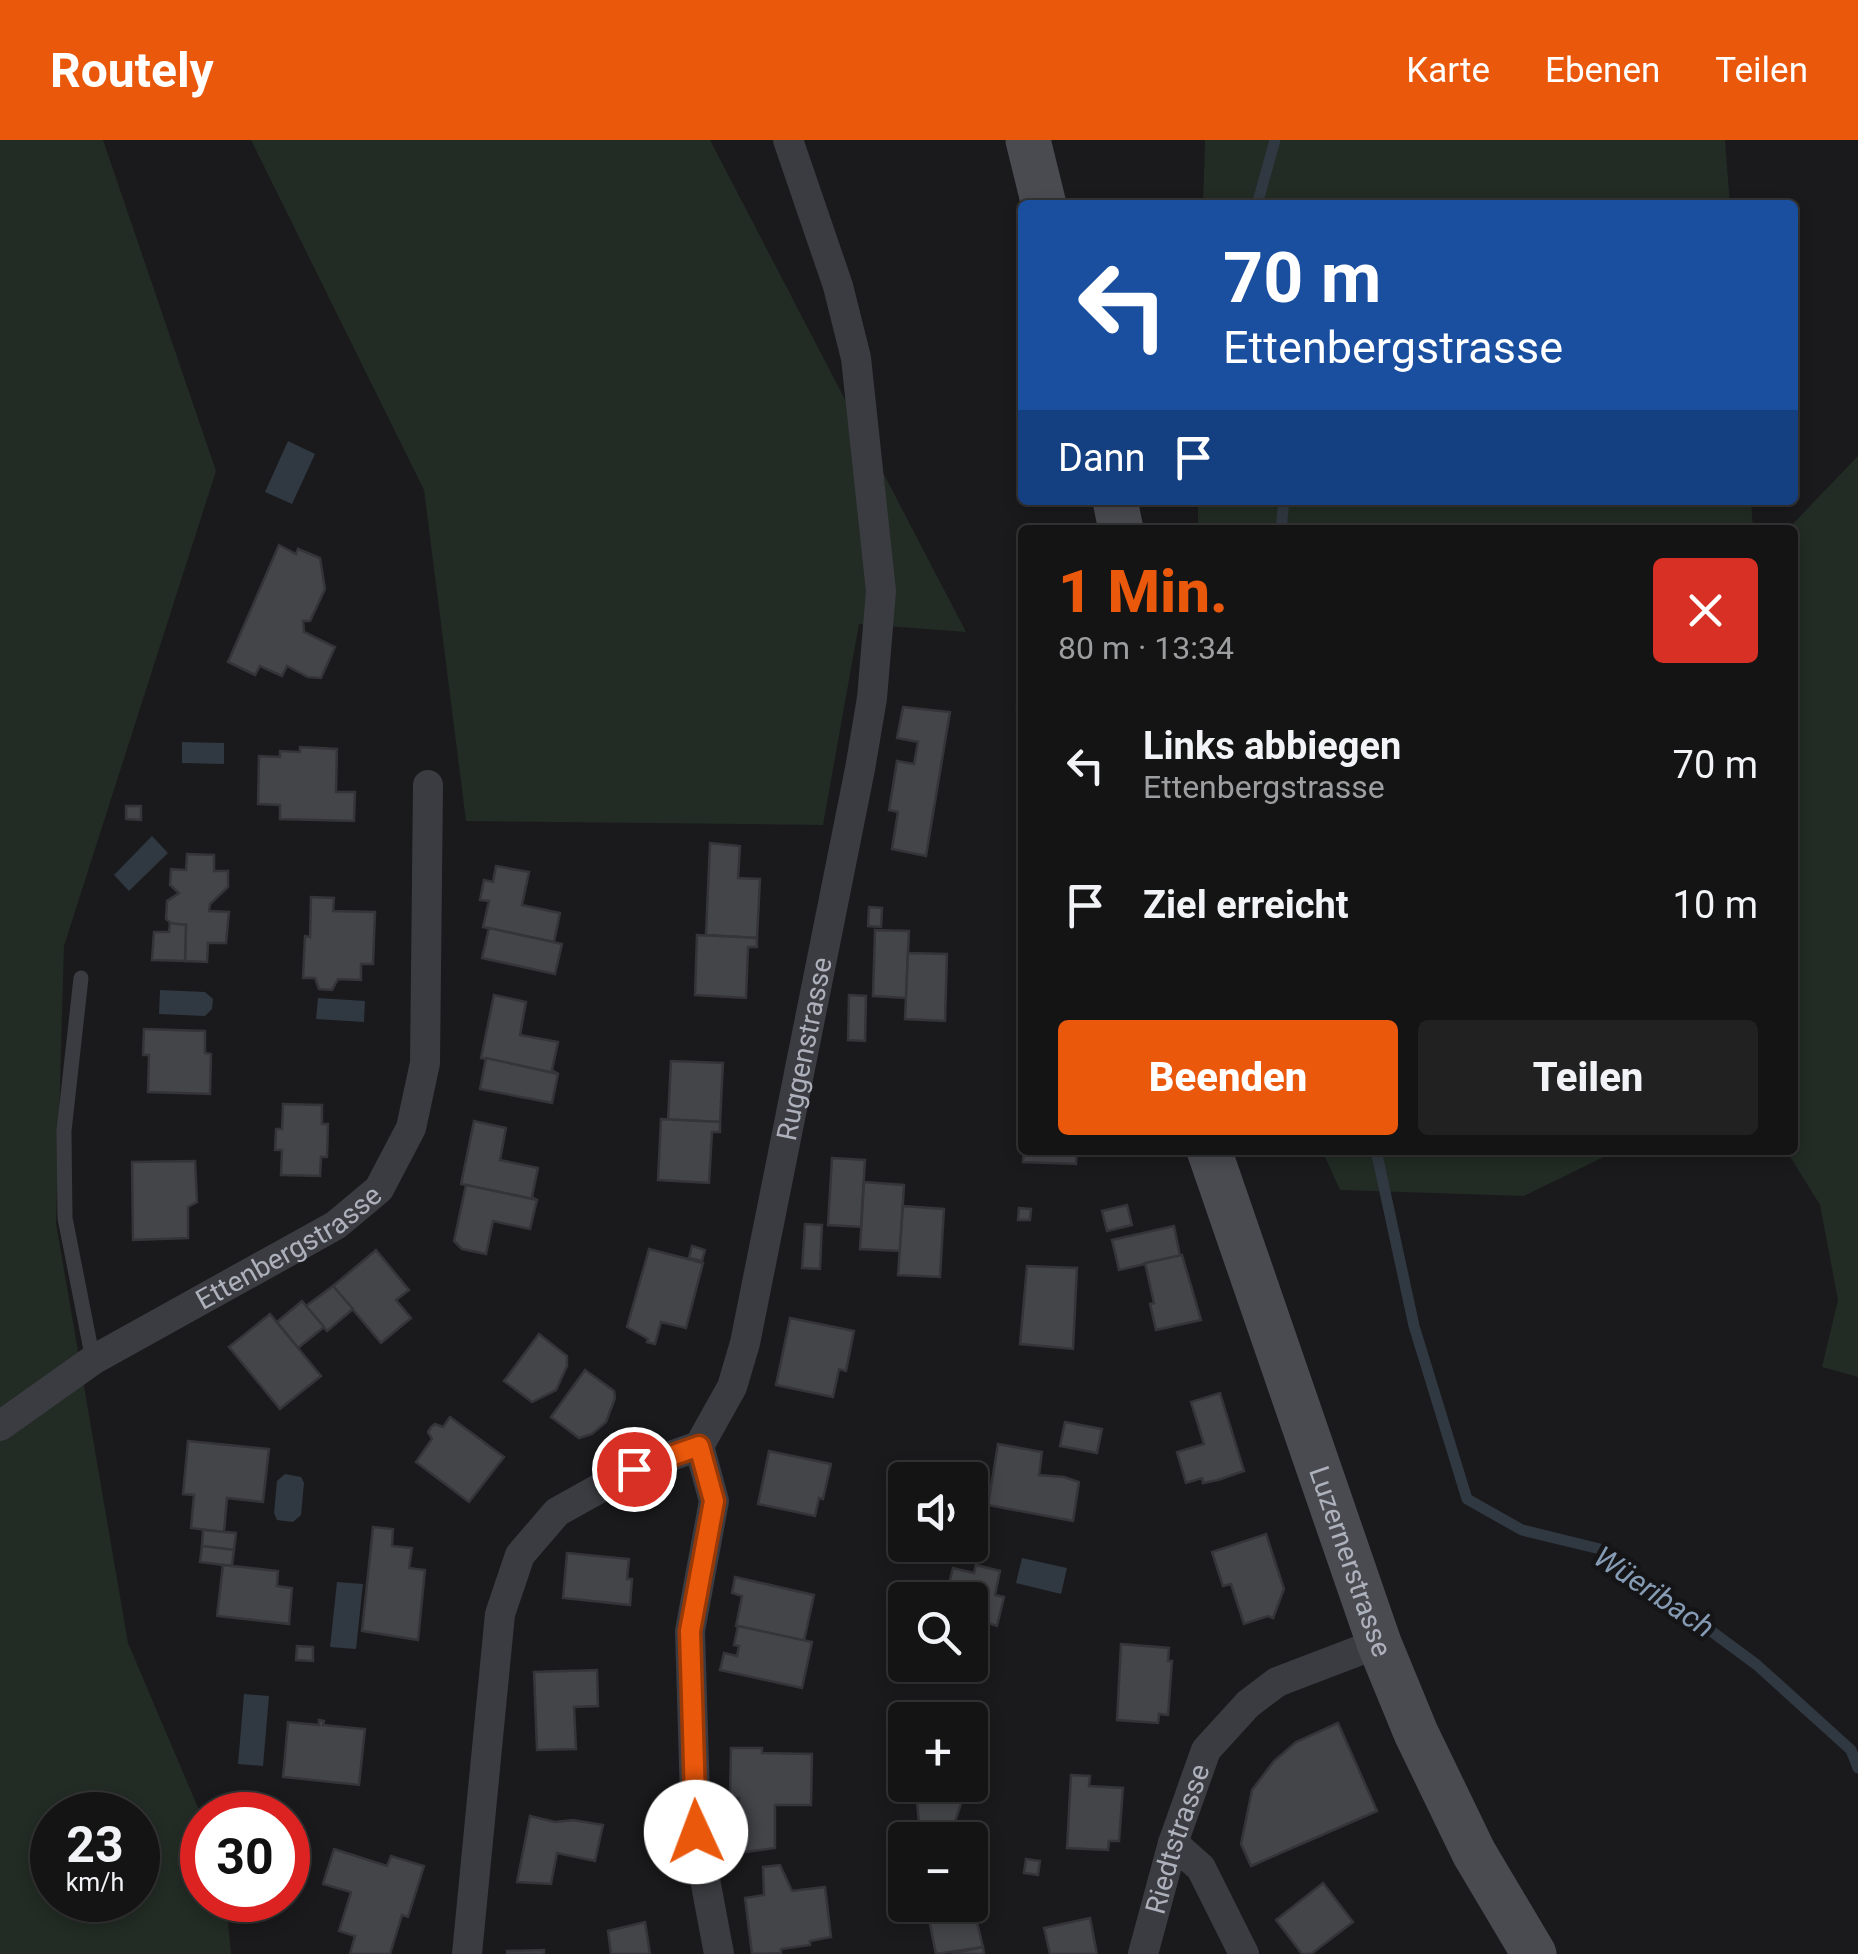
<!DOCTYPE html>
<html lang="de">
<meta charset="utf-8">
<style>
body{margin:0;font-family:Roboto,sans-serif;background:#212122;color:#f1f3f6;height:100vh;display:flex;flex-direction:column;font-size:38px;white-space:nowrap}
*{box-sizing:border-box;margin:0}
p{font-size:32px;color:#9d9ea0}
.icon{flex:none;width:55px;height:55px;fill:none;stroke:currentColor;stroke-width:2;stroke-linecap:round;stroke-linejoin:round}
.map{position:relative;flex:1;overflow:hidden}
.details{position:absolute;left:1018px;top:385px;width:780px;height:630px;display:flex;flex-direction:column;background:#141415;border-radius:10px;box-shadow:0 5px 15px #0003,0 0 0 2px #333334}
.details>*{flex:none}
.guide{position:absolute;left:1018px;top:60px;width:780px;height:305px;border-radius:10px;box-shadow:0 5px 15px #0003,0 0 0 2px #333334;background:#1a4fa0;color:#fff;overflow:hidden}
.tools{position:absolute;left:888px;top:1322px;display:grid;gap:20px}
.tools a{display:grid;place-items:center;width:100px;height:100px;border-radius:10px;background:#141415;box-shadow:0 5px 15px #0003,0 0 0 2px #333334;font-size:50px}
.speed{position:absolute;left:30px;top:1652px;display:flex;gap:20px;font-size:50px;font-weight:700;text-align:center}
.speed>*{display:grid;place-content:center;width:130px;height:130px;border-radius:50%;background:#141415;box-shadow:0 5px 15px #0003,0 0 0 2px #333334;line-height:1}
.speed small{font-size:25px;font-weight:400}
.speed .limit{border:15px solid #d22;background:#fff;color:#111}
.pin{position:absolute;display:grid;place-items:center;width:85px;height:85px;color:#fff;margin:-42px;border:5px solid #fff;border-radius:50%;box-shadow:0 2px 10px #0007}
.me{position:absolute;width:110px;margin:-55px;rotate:358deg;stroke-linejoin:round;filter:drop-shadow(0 0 8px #0008)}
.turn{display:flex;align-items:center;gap:35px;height:210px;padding:0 40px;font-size:45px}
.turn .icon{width:130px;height:130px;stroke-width:2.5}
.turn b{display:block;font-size:70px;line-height:85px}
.then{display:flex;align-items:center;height:95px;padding:0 40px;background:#0003;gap:20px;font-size:38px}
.round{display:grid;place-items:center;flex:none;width:105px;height:105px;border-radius:10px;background:#212122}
.summary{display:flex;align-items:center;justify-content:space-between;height:170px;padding:0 40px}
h1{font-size:60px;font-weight:800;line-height:75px;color:#ea580c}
.primary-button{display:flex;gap:20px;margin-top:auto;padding:20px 40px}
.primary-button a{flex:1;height:115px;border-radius:10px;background:#ea580c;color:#fff;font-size:40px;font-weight:800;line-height:115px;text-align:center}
.primary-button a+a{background:#212122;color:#f1f3f6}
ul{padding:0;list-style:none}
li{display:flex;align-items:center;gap:30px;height:140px;padding:0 40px}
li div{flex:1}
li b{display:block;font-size:38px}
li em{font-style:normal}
header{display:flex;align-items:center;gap:60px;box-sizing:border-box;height:140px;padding:0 50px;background:#ea580c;color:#fff}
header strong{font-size:48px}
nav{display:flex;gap:55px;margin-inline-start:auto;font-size:35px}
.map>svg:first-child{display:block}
</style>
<header>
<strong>Routely</strong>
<nav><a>Karte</a><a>Ebenen</a><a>Teilen</a></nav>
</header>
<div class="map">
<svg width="1858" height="1814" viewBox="0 0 1858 1814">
<rect width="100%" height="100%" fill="#1a1a1c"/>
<!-- green -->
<g fill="#222b24" fill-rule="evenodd">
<path d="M 0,0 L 103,0 L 216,331 L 64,806 L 56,1083 L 128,1503 L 202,1677 L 202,1760 L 226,1760 L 231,1814 L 0,1814 ZM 52,1675 L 138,1675 L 138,1760 L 52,1760 Z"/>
<path d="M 251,0 L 710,0 L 966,492 L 859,484 L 823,685 L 466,681 L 424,350 Z"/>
<path d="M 1205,0 L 1725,0 L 1730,65 L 1203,65 Z"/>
<path d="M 1858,316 L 1858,1237 L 1822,1227 L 1838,1160 L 1820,1065 L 1786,1010 L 1792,1010 L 1792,390 L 1787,390 Z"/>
<path d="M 1198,360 L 1751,360 L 1753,390 L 1198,390 Z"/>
<path d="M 1322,1010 L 1618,1010 L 1524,1056 L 1340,1050 Z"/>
</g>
<!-- water -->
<g fill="#303841">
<path d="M 288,301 L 315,314 L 292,364 L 265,352 Z"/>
<path d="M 182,602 L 224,603 L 224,624 L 182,623 Z"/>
<path d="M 152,696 L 168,713 L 129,751 L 114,735 Z"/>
<path d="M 160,850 L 205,852 L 213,859 L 212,869 L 205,876 L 159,874 Z"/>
<path d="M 318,858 L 365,861 L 364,882 L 316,879 Z"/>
<path d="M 285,1334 L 301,1337 L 304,1343 L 301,1375 L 293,1382 L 277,1380 L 274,1373 L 277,1341 Z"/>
<path d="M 1022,1418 L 1067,1428 L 1061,1454 L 1016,1443 Z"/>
<path d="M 337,1442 L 363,1444 L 356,1509 L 330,1507 Z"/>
<path d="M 244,1554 L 269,1556 L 263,1626 L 238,1624 Z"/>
</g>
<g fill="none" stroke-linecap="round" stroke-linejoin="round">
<!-- stream -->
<g stroke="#303841" stroke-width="11">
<path d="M 1257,65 L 1275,0"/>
<path d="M 1281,390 L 1284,360"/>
<path d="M 1376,1010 L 1414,1186 L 1467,1359 L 1522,1390 L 1600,1409 L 1757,1525 L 1851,1610 L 1858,1628"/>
</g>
</g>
<!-- building -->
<g fill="#444549" stroke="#353438" stroke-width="2.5">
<path d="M 279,405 L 296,414 L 298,409 L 320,418 L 325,449 L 310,481 L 303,481 L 304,492 L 335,507 L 321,538 L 308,537 L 287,526 L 282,536 L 260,526 L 255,535 L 228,522 Z"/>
<path d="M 903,567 L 950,572 L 926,716 L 892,709 L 898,672 L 889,670 L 897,621 L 914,624 L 918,602 L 897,598 Z"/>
<path d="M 1017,567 L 1022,567 L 1022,666 L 1019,666 Z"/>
<path d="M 300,607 L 337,609 L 336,652 L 355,652 L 354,681 L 280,679 L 280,665 L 258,664 L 259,616 L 280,617 L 280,611 L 300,612 Z"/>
<path d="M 126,666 L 141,666 L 141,680 L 126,679 Z"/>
<path d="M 710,703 L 740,706 L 738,738 L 760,739 L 757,798 L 706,795 Z"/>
<path d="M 187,714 L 214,715 L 214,731 L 228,731 L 228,747 L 210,764 L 209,771 L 229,772 L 226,803 L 208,803 L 207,822 L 185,821 L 186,785 L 172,784 L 166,779 L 167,761 L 179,753 L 170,745 L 171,729 L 186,730 Z"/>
<path d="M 496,726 L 529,732 L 522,765 L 560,773 L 554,802 L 483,787 L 489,761 L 480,760 L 484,740 L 493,742 Z"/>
<path d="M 1020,733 L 1022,733 L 1022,817 Z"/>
<path d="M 311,757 L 334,758 L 333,771 L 375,772 L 373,824 L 361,824 L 361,840 L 338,839 L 332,850 L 319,849 L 315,838 L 303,838 L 305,796 L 310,797 Z"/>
<path d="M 869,767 L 882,768 L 881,787 L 868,786 Z"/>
<path d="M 170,783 L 186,785 L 185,821 L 152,820 L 154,792 L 169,792 Z"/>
<path d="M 489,788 L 562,804 L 555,834 L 482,818 Z"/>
<path d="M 875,790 L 909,791 L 906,858 L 873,856 Z"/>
<path d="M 697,795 L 757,798 L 757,807 L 748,807 L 746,858 L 695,855 Z"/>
<path d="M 908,813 L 947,814 L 945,881 L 905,879 Z"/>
<path d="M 494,855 L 526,862 L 520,895 L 558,902 L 552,930 L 558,934 L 481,918 Z"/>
<path d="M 849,855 L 866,856 L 865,901 L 848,900 Z"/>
<path d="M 144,889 L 205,891 L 205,913 L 211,914 L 210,954 L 148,952 L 149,915 L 143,915 Z"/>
<path d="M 486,918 L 558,934 L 552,963 L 480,949 Z"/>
<path d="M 671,921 L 723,923 L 720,982 L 668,980 Z"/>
<path d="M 283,964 L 322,965 L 322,984 L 328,984 L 327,1017 L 321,1017 L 320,1036 L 281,1035 L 282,1010 L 275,1010 L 276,989 L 282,989 Z"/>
<path d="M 661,979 L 720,982 L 720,992 L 712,992 L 709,1043 L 658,1040 Z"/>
<path d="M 474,981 L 506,988 L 500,1020 L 538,1028 L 532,1057 L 537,1060 L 461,1044 Z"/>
<path d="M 1024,1010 L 1077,1010 L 1076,1024 L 1023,1022 Z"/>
<path d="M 832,1018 L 865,1020 L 861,1087 L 828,1085 Z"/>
<path d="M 195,1021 L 197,1062 L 188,1067 L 188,1098 L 133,1100 L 132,1022 Z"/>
<path d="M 864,1042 L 904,1045 L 900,1111 L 860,1109 Z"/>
<path d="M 466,1045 L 537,1060 L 530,1089 L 493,1081 L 486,1114 L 462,1109 L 454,1101 Z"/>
<path d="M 1127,1065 L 1132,1085 L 1107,1091 L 1102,1071 Z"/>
<path d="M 903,1066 L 944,1069 L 940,1137 L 898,1135 Z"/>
<path d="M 1019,1068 L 1031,1069 L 1030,1080 L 1018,1080 Z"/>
<path d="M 805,1084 L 822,1085 L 820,1129 L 802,1128 Z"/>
<path d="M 1174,1086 L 1180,1116 L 1119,1130 L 1112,1100 Z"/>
<path d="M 692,1106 L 705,1110 L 702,1121 L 689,1118 Z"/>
<path d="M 649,1109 L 703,1123 L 686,1188 L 661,1182 L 655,1204 L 647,1202 L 648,1199 L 627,1187 Z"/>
<path d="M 376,1110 L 409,1150 L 396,1160 L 411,1178 L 381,1203 L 333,1146 Z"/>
<path d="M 1182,1115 L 1201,1180 L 1156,1190 L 1150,1164 L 1154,1163 L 1145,1123 Z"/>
<path d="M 1027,1126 L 1077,1128 L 1073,1209 L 1020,1204 Z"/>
<path d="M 333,1146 L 353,1169 L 327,1191 L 306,1166 Z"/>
<path d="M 302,1161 L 324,1187 L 298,1208 L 277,1182 Z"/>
<path d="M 270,1174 L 321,1236 L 280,1269 L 229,1207 Z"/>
<path d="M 790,1178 L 854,1191 L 846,1231 L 839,1229 L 833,1257 L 776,1245 Z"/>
<path d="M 539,1194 L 567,1216 L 567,1226 L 556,1250 L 532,1262 L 504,1241 Z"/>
<path d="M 585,1230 L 614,1251 L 615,1258 L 606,1282 L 592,1294 L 579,1298 L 551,1277 Z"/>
<path d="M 1220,1253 L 1244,1331 L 1218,1340 L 1203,1343 L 1202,1338 L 1186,1343 L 1177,1312 L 1204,1304 L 1191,1262 Z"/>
<path d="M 450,1277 L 504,1317 L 469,1362 L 416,1322 L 432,1299 L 428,1292 L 431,1287 L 435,1284 L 443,1287 Z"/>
<path d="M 1065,1282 L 1102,1289 L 1097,1313 L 1060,1306 Z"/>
<path d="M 188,1301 L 269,1309 L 263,1362 L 227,1358 L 224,1392 L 191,1388 L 194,1355 L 183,1354 Z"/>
<path d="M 998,1304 L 1042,1312 L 1039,1335 L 1064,1337 L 1079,1342 L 1073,1381 L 988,1365 Z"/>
<path d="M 769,1311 L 831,1324 L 823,1359 L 819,1358 L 815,1376 L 758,1364 Z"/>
<path d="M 373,1387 L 393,1389 L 392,1406 L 412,1408 L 409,1428 L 425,1430 L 418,1500 L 362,1491 Z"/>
<path d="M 203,1390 L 236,1393 L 234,1410 L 202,1406 Z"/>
<path d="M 1266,1394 L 1284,1449 L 1273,1478 L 1268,1476 L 1244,1484 L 1231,1444 L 1223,1446 L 1212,1412 Z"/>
<path d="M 202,1406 L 234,1410 L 232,1426 L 200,1422 Z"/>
<path d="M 567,1413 L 629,1419 L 627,1439 L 632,1439 L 630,1465 L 563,1458 Z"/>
<path d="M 223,1425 L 278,1431 L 277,1446 L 292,1448 L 289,1484 L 217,1476 Z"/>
<path d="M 976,1425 L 1000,1431 L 995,1455 L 1004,1457 L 997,1486 L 988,1483 L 976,1532 L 937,1525 L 970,1525 L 970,1460 L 945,1460 L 953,1428 L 974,1433 Z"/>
<path d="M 735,1437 L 814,1455 L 804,1501 L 736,1486 L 742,1456 L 732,1453 Z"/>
<path d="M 738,1486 L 812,1502 L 802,1548 L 720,1530 L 724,1513 L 737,1516 L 739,1506 L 734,1505 Z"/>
<path d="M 1121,1504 L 1169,1508 L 1168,1521 L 1172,1521 L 1168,1575 L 1159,1574 L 1158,1583 L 1117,1580 Z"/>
<path d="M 297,1506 L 313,1507 L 313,1521 L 296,1520 Z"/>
<path d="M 597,1530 L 598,1566 L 574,1567 L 576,1609 L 537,1610 L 534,1532 Z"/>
<path d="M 319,1580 L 324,1581 L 323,1585 L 365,1589 L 359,1645 L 283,1637 L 288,1582 L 319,1585 Z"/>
<path d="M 1338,1583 L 1377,1671 L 1251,1726 L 1241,1704 L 1252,1650 L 1274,1621 L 1296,1602 Z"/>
<path d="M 731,1608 L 762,1608 L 762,1613 L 812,1614 L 811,1665 L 775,1665 L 775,1708 L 738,1713 L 739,1658 L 727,1657 L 730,1653 Z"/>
<path d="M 1071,1635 L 1090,1636 L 1089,1646 L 1123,1648 L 1119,1701 L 1109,1701 L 1108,1710 L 1067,1708 Z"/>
<path d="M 915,1645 L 962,1645 L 962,1661 L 949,1699 L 921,1700 Z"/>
<path d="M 530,1676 L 555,1682 L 573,1680 L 603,1685 L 595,1721 L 557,1713 L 551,1744 L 517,1742 Z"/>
<path d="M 334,1709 L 387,1726 L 391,1716 L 424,1726 L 408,1777 L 402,1775 L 390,1814 L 350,1814 L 355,1796 L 339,1791 L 351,1752 L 323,1744 Z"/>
<path d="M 1026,1719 L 1040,1721 L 1038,1735 L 1024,1733 Z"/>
<path d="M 780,1725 L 792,1751 L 825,1747 L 831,1797 L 810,1801 L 810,1805 L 781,1809 L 781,1813 L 752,1814 L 745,1758 L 764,1755 L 763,1727 Z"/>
<path d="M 1323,1743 L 1353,1782 L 1311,1814 L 1302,1814 L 1276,1780 Z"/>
<path d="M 974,1770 L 983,1807 L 936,1814 L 929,1780 Z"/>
<path d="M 1090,1778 L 1097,1814 L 1050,1814 L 1044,1788 Z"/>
<path d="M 645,1782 L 650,1814 L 611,1814 L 608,1791 Z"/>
<path d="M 983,1807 L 984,1814 L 951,1814 Z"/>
<path d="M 544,1810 L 544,1814 L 507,1814 L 507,1811 Z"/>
</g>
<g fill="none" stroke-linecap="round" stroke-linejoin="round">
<!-- service -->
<path stroke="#3b3c41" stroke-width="15" d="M 81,838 L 64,991 L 65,1078 L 93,1220"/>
<!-- minor -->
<g stroke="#3b3c41" stroke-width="30">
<path id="s1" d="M 0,1286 L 93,1220 L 336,1085 L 379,1049 L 411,988 L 425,923 L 428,645"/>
<path d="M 1173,1703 L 1201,1728 L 1244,1814"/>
<path d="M 467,1814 L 500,1474 L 520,1415 L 557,1372 L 634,1329 L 699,1306"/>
<path id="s2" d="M 719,1814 L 696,1691 L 690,1491 L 714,1361 L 699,1306 L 732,1247 L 745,1203 L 860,629 L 872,558 L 881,451 L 856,218 L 838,146 L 788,0"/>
<path id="s3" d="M 1143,1814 L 1173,1703 L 1206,1610 L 1248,1564 L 1277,1542 L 1379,1503"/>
</g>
<!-- secondary -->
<g stroke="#494b51" stroke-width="45">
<path d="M 1028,0 L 1044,65"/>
<path d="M 1115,360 L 1121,390"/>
<path id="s4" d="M 1209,1010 L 1379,1503 L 1416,1593 L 1474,1713 L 1534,1814"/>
</g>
</g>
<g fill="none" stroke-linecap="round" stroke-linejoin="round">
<!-- route casing -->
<g stroke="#983908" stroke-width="25">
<path id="route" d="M 634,1329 L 699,1306 L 714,1361 L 690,1491 L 696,1692"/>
</g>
<!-- route -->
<use href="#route" stroke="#ea580c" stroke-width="18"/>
</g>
<g text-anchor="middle" stroke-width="9" stroke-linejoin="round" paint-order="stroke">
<!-- street labels -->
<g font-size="28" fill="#adb1bc" stroke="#151518">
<text dy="10" stroke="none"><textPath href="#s2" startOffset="928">Ruggenstrasse</textPath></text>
<text dy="10" stroke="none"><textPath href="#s1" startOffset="340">Ettenbergstrasse</textPath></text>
<text dy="10" stroke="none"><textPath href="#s4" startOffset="435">Luzernerstrasse</textPath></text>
<text dy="10" stroke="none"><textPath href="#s3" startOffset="120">Riedtstrasse</textPath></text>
</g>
<!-- water labels -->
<g font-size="30" font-style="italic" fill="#869cb5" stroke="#151518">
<text transform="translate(1654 1452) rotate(34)" y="10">Wüeribach</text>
</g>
</g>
</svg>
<div class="tools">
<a><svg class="icon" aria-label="sound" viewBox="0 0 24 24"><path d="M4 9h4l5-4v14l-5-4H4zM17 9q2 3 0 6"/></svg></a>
<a><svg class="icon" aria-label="search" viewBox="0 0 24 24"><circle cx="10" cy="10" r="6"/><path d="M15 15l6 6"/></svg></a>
<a>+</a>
<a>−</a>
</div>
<div class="speed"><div>23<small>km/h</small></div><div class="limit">30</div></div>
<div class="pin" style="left:634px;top:1329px;background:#d93025"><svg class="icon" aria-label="arrive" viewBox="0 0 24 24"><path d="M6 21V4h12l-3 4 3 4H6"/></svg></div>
<svg class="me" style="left:696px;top:1692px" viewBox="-20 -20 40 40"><circle r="19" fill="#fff"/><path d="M0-13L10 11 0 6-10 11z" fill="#ea580c"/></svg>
<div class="guide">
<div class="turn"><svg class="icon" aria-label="left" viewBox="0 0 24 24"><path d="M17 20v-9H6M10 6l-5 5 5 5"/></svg><div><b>70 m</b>Ettenbergstrasse</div></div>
<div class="then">Dann<svg class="icon" aria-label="arrive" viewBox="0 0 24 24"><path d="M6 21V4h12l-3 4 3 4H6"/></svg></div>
</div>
<section class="details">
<div class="summary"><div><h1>1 Min.</h1><p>80 m · 13:34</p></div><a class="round" style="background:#d93025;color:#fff"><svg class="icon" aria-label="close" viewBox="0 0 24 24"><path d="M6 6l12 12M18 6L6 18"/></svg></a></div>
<ul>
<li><svg class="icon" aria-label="left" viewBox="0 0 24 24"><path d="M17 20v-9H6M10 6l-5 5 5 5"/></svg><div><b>Links abbiegen</b><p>Ettenbergstrasse</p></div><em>70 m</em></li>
<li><svg class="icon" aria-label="arrive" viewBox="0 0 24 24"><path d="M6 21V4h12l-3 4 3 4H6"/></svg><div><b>Ziel erreicht</b></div><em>10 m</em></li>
</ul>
<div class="primary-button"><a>Beenden</a><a>Teilen</a></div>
</section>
</div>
